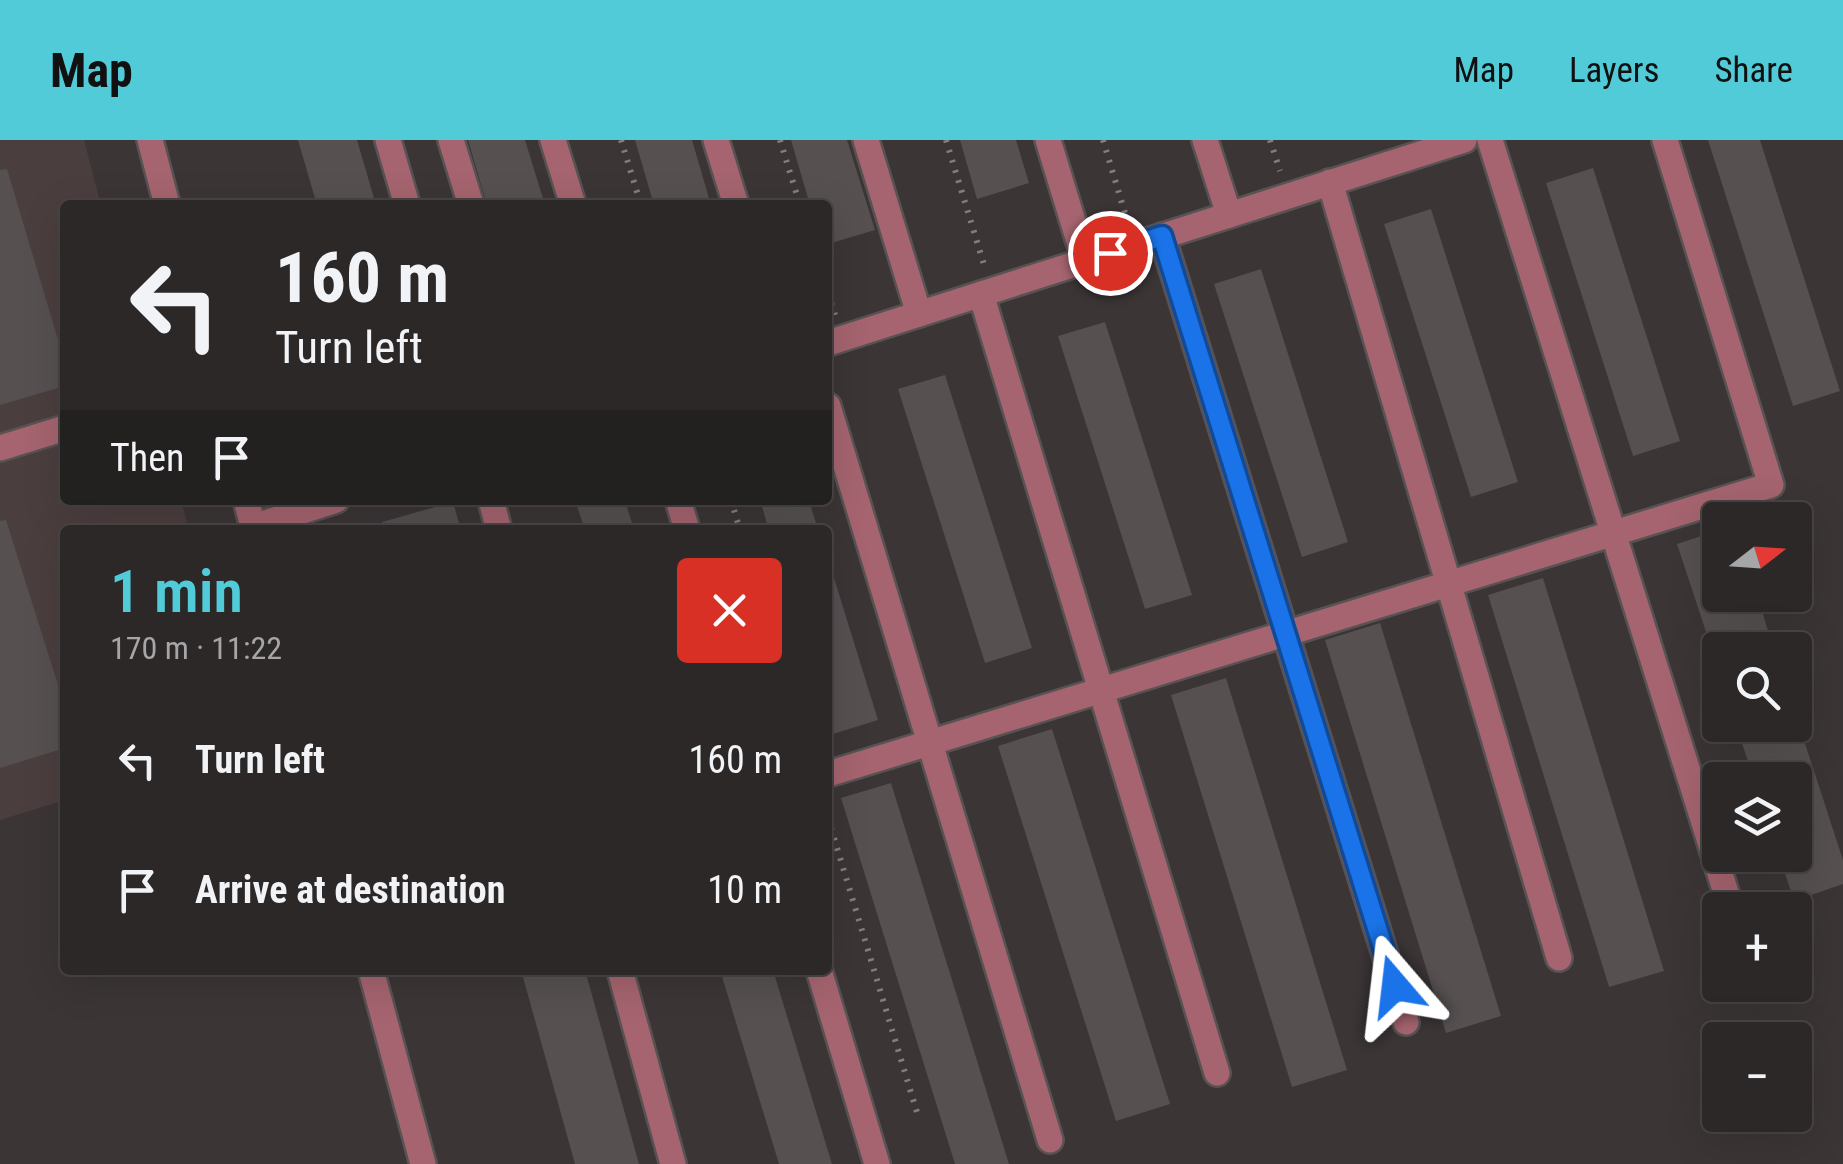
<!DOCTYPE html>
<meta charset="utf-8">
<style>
body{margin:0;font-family:"Roboto Condensed",sans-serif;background:#343030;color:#f1f3f6;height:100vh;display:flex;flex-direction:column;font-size:38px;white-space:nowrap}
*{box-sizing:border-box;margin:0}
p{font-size:32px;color:#a6a6a8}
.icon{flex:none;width:55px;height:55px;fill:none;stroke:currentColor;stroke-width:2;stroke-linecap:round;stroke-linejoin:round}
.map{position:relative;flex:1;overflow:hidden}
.drawer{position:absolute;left:60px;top:385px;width:772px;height:450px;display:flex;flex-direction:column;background:#2c2828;border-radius:10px;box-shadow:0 10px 40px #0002,0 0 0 2px #484445}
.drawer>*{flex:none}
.guide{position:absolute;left:60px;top:60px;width:772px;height:305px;border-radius:10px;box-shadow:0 10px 40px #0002,0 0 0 2px #484445;background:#2c2828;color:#f1f3f6;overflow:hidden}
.needle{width:65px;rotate:73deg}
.tools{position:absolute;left:1702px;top:362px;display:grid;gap:20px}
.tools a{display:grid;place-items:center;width:110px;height:110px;border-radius:10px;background:#2c2828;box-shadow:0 10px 40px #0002,0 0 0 2px #484445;font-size:50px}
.pin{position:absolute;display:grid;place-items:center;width:85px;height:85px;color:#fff;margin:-42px;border:5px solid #fff;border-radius:50%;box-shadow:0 2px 10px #0007}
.me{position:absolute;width:110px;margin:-55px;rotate:343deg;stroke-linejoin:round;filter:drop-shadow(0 0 8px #0008)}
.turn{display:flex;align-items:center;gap:35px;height:210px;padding:0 50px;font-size:45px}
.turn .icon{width:130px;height:130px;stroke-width:2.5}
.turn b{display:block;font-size:70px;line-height:85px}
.then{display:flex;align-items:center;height:95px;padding:0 50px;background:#0003;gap:20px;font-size:38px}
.round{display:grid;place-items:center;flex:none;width:105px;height:105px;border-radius:10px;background:#343030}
.headline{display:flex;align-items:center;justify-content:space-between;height:170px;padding:0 50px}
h1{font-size:60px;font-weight:600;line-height:75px;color:#52cbd8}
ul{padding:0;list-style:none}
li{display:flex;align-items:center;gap:30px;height:130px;padding:0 50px}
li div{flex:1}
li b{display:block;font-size:38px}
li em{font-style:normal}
header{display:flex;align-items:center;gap:60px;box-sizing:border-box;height:140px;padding:0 50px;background:#52cbd8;color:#111}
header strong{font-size:48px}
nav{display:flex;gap:55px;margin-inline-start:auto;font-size:35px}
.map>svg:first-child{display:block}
</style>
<header>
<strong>Map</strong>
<nav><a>Map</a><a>Layers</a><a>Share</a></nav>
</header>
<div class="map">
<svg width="1843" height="1024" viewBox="0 0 1843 1024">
<rect width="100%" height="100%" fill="#3b3536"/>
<!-- built -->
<path fill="#4b3e3f" d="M 0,0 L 84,0 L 101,65 L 65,65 L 65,360 L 181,360 L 189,390 L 65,390 L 65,660 L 0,680 Z"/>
<!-- building -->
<g fill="#565051">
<path d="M 298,0 L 357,0 L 376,65 L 317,65 Z"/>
<path d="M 468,0 L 525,0 L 545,65 L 487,65 Z"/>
<path d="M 635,0 L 692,0 L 711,65 L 654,65 Z"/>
<path d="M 791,0 L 847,0 L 875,90 L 828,104 L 828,65 L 810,65 Z"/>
<path d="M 960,0 L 1016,0 L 1029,43 L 977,59 Z"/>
<path d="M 1708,0 L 1760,0 L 1840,251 L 1793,266 Z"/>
<path d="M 1593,28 L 1680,301 L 1633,316 L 1546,43 Z"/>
<path d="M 7,29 L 65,223 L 65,246 L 0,265 L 0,30 Z"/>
<path d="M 1431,69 L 1518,342 L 1471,357 L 1384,84 Z"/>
<path d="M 1261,129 L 1348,402 L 1302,417 L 1214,144 Z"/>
<path d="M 1105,182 L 1192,455 L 1145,469 L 1058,196 Z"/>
<path d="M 945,235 L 1032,508 L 985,523 L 898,249 Z"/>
<path d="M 575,360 L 625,360 L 634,390 L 585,390 Z"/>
<path d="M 760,360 L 809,360 L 818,390 L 769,390 Z"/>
<path d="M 453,362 L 461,390 L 383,390 L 382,382 Z"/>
<path d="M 6,380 L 65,567 L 65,608 L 0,628 L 0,381 Z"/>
<path d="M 1720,390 L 1720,455 L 1757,455 L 1774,510 L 1720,510 L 1720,518 L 1715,519 L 1677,404 Z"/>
<path d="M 834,438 L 878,580 L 833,594 L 828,576 L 828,439 Z"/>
<path d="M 1543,438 L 1664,831 L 1609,847 L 1488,455 Z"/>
<path d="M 1380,483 L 1501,876 L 1446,893 L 1325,500 Z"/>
<path d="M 1226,538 L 1347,930 L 1292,947 L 1171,555 Z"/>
<path d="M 1736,585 L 1799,585 L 1843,720 L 1843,744 L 1794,761 L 1779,715 L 1795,715 L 1795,640 L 1754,640 Z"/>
<path d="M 1052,589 L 1170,964 L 1116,981 L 998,606 Z"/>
<path d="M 891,643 L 1009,1024 L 955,1024 L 841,658 Z"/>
<path d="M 521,830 L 585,830 L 639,1024 L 575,1024 Z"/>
<path d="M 720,830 L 773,830 L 832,1024 L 779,1024 Z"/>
</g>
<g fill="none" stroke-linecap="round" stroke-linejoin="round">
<!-- minor casing -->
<g stroke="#585253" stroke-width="30">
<g id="minor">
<path d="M 150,0 L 167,65"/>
<path d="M 388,0 L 407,65"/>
<path d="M 451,0 L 471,65"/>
<path d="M 553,0 L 573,65"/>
<path d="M 716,0 L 736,65"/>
<path d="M 866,0 L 919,174"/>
<path d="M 1048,0 L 1085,121"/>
<path d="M 1205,0 L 1229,75"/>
<path d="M 1490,0 L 1727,756"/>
<path d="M 1330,42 L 1559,818"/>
<path d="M 1162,96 L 1406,882"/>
<path d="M 981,154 L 1217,933"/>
<path d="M 828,203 L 1464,0"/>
<path d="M 828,266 L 1050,1000"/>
<path d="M 0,308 L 65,288"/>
<path d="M 246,360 L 254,390"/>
<path d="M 491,360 L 499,390"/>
<path d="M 678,360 L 687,390"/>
<path d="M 253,387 L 336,360"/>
<path d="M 828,634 L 1771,345 L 1665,0"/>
<path d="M 371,830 L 423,1024"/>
<path d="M 620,830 L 673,1024"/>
<path d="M 819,830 L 877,1024"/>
</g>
</g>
<!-- path -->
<g stroke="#837d7e" stroke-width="6" stroke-dasharray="2.5 8" stroke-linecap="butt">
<path d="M 621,0 L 641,65"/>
<path d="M 780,0 L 800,65"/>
<path d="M 946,0 L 985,128"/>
<path d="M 1103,0 L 1127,80"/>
<path d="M 1270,0 L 1280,31"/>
<path d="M 828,153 L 835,175"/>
<path d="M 731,360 L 740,390"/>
<path d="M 828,678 L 919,979"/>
</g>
<!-- minor -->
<use href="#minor" stroke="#a5646f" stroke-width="25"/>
</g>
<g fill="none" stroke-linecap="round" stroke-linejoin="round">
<!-- route casing -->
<g stroke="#114b97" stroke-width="25">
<path id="route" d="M 1110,113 L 1162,96 L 1395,846"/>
</g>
<!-- route -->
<use href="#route" stroke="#1a73e8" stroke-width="18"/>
</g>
</svg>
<div class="tools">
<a><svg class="needle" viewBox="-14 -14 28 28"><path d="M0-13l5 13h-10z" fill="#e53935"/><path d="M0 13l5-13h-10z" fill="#a6a6a8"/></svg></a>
<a><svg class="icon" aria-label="search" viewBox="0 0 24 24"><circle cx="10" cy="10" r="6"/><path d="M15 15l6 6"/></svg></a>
<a><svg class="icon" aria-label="layers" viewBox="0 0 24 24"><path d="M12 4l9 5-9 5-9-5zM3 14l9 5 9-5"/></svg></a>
<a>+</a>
<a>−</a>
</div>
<div class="pin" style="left:1110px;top:113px;background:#d93025"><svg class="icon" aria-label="arrive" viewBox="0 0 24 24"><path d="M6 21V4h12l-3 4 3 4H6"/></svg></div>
<svg class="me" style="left:1395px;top:846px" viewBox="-20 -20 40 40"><path d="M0-17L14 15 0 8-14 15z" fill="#1a73e8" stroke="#fff" stroke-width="4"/></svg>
<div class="guide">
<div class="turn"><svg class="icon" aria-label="left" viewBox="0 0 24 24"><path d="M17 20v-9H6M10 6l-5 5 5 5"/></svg><div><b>160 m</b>Turn left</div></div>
<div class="then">Then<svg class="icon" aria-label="arrive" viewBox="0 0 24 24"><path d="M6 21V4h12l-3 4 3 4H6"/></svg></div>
</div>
<section class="drawer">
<div class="headline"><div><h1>1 min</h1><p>170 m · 11:22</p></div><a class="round" style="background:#d93025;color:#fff"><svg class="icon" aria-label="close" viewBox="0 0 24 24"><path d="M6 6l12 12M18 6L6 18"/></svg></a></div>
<ul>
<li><svg class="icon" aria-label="left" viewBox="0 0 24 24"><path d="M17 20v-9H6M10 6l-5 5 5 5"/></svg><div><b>Turn left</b></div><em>160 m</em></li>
<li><svg class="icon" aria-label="arrive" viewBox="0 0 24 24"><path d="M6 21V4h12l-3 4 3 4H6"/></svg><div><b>Arrive at destination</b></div><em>10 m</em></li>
</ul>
</section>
</div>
